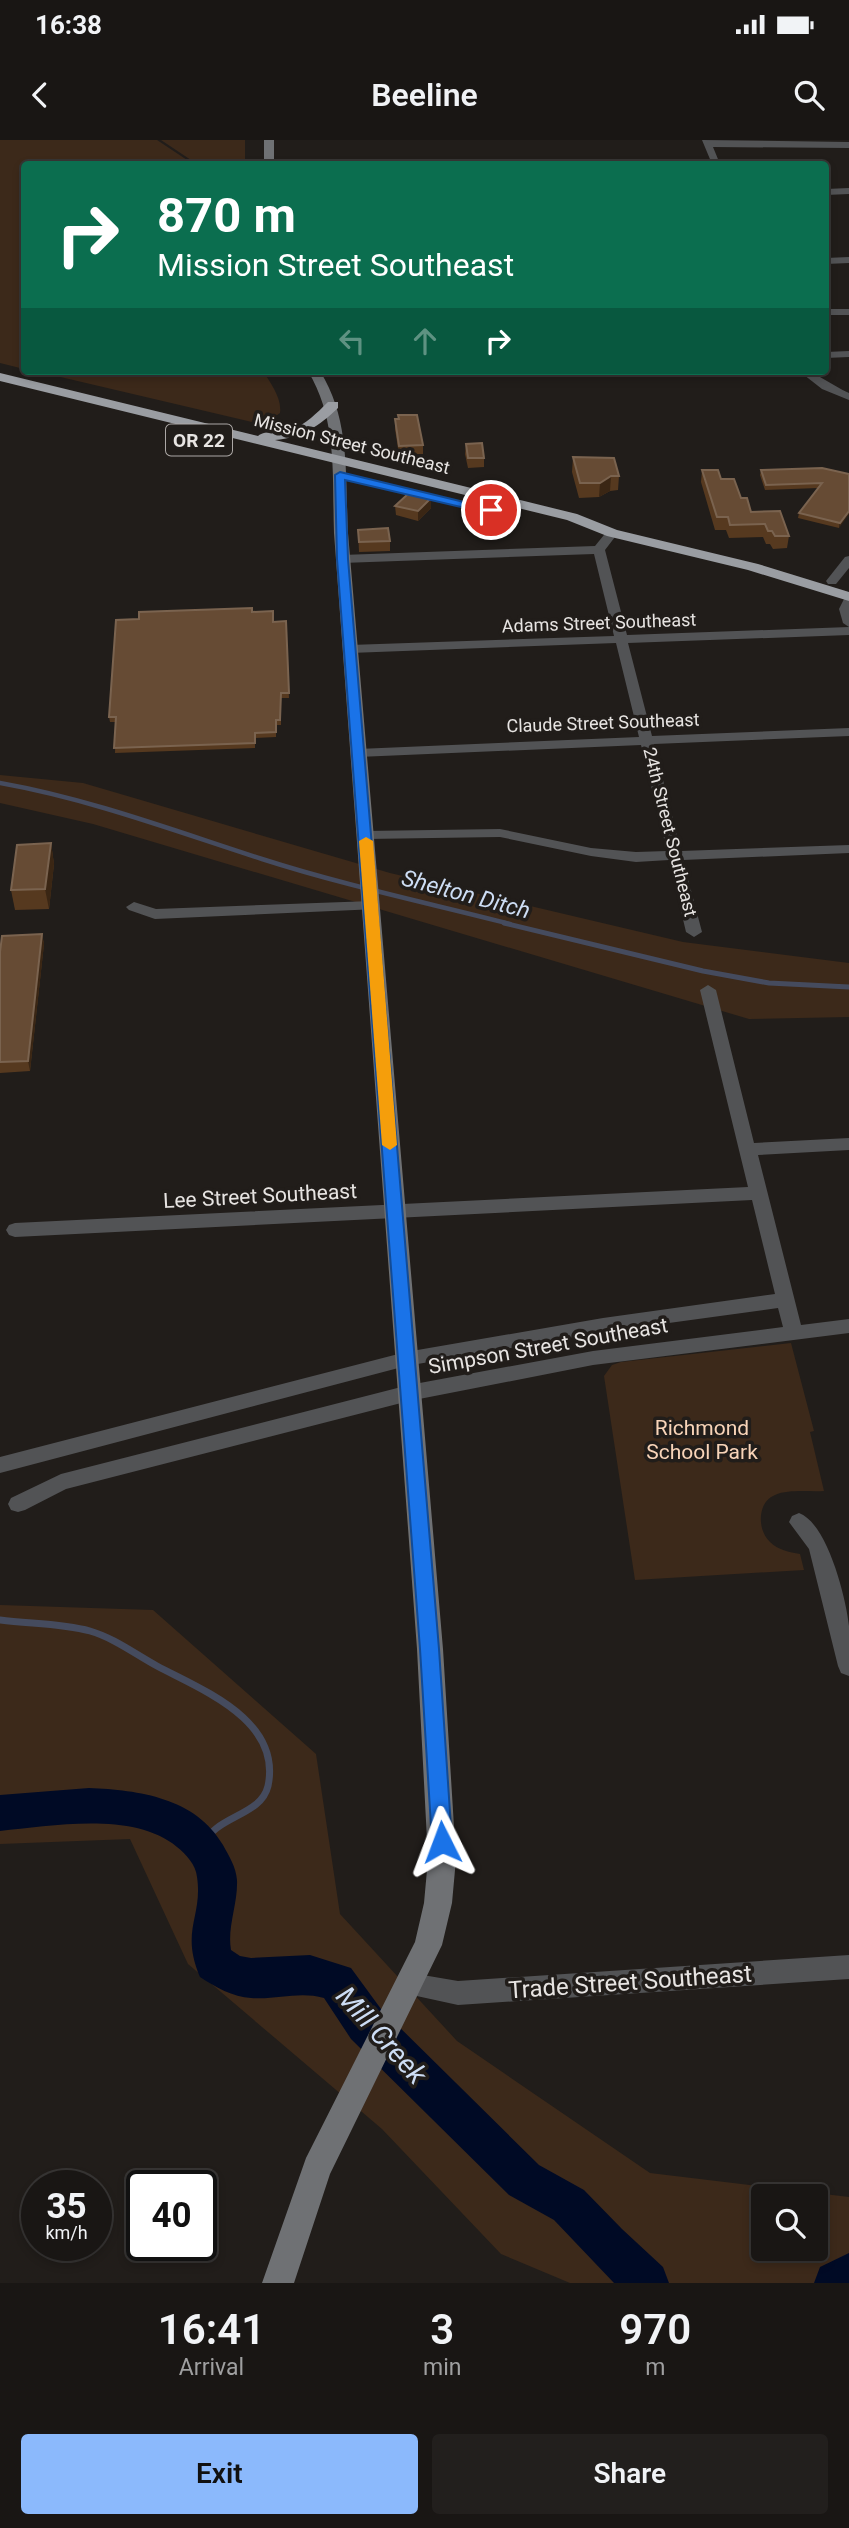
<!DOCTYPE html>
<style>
body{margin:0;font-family:Roboto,sans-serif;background:#221f1d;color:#f1f3f6;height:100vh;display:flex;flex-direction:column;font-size:26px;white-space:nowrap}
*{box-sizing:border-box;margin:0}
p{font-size:23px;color:#9f9fa0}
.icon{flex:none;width:38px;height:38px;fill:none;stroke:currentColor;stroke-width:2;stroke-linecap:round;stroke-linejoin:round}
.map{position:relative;height:2143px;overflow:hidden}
.drawer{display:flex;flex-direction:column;background:#191614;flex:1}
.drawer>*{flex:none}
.guide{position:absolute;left:21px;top:21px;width:808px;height:214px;border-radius:7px;box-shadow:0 4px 10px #0003,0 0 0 2px #373534;background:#0b6e4f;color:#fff;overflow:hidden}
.buttons{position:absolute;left:751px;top:2044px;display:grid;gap:14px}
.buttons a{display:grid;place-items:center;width:77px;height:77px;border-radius:7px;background:#191614;box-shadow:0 4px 10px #0003,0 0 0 2px #373534;font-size:35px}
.speed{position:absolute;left:21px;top:2030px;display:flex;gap:14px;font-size:35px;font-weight:700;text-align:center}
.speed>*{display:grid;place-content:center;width:91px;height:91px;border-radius:50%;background:#191614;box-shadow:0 4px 10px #0003,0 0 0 2px #373534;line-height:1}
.speed small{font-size:18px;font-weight:400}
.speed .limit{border:4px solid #111;border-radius:10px;background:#fff;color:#111}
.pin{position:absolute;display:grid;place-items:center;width:60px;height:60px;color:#fff;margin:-30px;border:4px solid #fff;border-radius:50%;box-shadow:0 2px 7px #0007}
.me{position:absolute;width:77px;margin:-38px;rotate:357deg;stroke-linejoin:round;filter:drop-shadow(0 0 5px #0008)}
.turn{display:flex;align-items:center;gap:24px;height:147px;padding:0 21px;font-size:32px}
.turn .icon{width:91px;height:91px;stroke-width:2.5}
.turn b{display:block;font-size:49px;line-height:60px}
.lanes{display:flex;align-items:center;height:66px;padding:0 21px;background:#0003;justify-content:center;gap:35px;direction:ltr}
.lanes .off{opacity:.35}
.eta{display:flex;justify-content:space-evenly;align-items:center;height:119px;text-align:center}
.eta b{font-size:42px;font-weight:600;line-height:49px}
.cta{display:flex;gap:14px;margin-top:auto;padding:14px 21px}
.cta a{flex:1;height:80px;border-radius:7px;background:#8bb9fc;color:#111;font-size:28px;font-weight:600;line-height:80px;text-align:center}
.cta a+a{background:#221f1d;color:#f1f3f6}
.status{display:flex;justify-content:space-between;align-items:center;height:49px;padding:0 35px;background:#191614;direction:ltr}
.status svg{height:19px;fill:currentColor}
header{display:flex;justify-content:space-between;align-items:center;height:91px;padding:0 21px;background:#191614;font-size:32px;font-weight:600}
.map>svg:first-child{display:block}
</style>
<div class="status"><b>16:38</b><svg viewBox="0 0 49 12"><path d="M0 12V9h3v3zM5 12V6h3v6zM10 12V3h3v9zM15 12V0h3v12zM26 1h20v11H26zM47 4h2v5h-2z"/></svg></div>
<header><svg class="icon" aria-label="back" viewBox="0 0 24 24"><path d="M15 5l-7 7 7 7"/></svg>Beeline<svg class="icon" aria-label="search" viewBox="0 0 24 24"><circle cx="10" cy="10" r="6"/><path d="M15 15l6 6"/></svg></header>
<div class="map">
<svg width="849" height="2143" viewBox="0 0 849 2143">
<rect width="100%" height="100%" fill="#211d1a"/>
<!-- green -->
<g fill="#3c291a" fill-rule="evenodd">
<path d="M 0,0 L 157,0 L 193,24 L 24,24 L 24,229 L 0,223 Z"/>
<path d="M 161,0 L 245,0 L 245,24 L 197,24 Z"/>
<path d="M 35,231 L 263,231 C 271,244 282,258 280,273 L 270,280 L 252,282 Z"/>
<path d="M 0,635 L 83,643 L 390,733 L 683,802 L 849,823 L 849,877 L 749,879 L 93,684 L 0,663 Z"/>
<path d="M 791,1203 L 814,1291 L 810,1292 L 824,1351 C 809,1352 789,1349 775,1355 C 757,1362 757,1390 770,1402 C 778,1410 789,1412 800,1414 L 804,1430 L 635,1440 L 604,1236 L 612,1225 L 621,1222 Z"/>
<path d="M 0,1465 L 153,1470 L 316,1614 L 340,1774 L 457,1901 L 650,2033 L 849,2057 L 849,2143 L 570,2143 L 501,2114 L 382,1989 L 188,1824 L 130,1699 L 0,1704 ZM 763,2056 L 816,2056 L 816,2109 L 763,2109 Z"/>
</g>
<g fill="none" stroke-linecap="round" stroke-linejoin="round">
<!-- stream-far2 -->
<path stroke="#454b5e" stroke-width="4.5" d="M 0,643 C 90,659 175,691 262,719 C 343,745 428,763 510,784"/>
<!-- stream-far1 -->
<path stroke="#454b5e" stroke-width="5" d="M 504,783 L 703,831 L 769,843 L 849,847"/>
<!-- stream -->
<path stroke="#454b5e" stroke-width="7" d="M 0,1480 C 30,1484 61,1483 90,1491 C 114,1498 135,1514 157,1526 C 202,1550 282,1580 268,1646 C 261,1676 217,1675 202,1705"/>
<!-- river -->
<g fill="#000a25" fill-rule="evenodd">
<path d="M 89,1648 C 139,1650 196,1658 223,1705 C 229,1716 236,1727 237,1740 C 238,1764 227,1787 231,1810 L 240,1816 L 251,1818 L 310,1815 L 351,1828 L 381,1869 L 539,2025 L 584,2050 L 622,2089 L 663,2127 L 669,2143 L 614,2143 L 554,2080 L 509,2055 L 351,1899 L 324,1858 C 299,1851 277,1860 251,1858 C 233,1857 215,1847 200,1837 C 180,1790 203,1777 197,1737 C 196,1725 186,1714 177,1707 C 134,1671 52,1686 0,1691 L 0,1655 Z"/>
<path d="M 849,2113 L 849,2143 L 814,2143 L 820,2127 Z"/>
</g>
<!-- street -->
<g fill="#525355" fill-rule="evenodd">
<path d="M 702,0 L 849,2 L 849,8 L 713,7 L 720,24 L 712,24 Z"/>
<path d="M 849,48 L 849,54 L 826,55 L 826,49 Z"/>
<path d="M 849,117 L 849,123 L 826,124 L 826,118 Z"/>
<rect x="826" y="169" width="23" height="6"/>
<path d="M 849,211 L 849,217 L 826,218 L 826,212 Z"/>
<path d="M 799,231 C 817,231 832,246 849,253 L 849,260 L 822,249 Z"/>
<path d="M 612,389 L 618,393 L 605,410 L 627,495 L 849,487 L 849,495 L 628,503 L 652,596 L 849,588 L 849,596 L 654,604 L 681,711 L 849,705 L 849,713 L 683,720 L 702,792 L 694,797 L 686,792 L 669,720 L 636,722 L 591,716 L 500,697 L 366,699 L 359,695 L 366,691 L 500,689 L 591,708 L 636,712 L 667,711 L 641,605 L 358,617 L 351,613 L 358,609 L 639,597 L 616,503 L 350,513 L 344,509 L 350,505 L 614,496 L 594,414 L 342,423 L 336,419 L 342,415 L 595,406 L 608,390 Z"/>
<path d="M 849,416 L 849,428 L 836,444 L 828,444 L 826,441 L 845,417 Z"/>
<path d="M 849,456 L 849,487 L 843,483 L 839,469 L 845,457 Z"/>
<path d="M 372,761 L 377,763 L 379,766 L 377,769 L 155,779 L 129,770 L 126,767 L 134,762 L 156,769 Z"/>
<path d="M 708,845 L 716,850 L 754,1003 L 849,998 L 849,1010 L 758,1015 L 801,1185 L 849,1179 L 849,1193 L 593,1225 L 409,1261 L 66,1349 L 25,1370 L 18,1372 L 11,1370 L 8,1364 L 11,1358 L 61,1334 L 409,1245 L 593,1211 L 783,1187 L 778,1168 L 603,1192 L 406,1226 L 0,1333 L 0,1317 L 406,1212 L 603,1178 L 775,1154 L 752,1060 L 15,1097 L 9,1095 L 6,1090 L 9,1085 L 15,1083 L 748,1047 L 700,850 Z"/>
<path d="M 799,1373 C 827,1383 846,1457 849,1486 C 849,1502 849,1519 849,1536 L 841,1533 L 838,1526 L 809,1409 L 789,1382 L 792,1376 Z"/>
<path d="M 849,1815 L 849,1839 L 458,1865 L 403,1853 L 399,1845 L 403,1837 L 411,1833 L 458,1841 Z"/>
</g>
<!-- secondary -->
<g fill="#6f7174" fill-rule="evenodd">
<rect x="264" y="0" width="10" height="24"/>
<path d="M 308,231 L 320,231 C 351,281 345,336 348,393 L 443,1509 L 456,1719 L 452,1763 L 442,1805 L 330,2034 L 294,2143 L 262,2143 L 306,2018 L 415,1802 L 424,1763 L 428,1719 L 417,1509 L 334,393 C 332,336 338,281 308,231 Z"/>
</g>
<!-- highway -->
<path fill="#9a9da2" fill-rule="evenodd" d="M 0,233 L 258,296 C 266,289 280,294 291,290 C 306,284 317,273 328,262 L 338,262 L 338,268 C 319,286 302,298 275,300 L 577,374 L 617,390 L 758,424 L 849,452 L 849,461 L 748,430 L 607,396 L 567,380 L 0,241 Z"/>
</g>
<!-- wall -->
<g fill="#56391f">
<path d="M 395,279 L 423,305 L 423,314 L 399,315 L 395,289 Z"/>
<path d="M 466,304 L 484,318 L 484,327 L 468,328 L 465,314 Z"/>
<path d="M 573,317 L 619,336 L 618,350 L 610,351 L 599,357 L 579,358 L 572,332 Z"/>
<path d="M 702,330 L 721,339 L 741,358 L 751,372 L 789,396 L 787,408 L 773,409 L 770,404 L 766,404 L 763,397 L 729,398 L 726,390 L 715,390 L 701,342 Z"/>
<path d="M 761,330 L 849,334 L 839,388 L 798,378 L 799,373 L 818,348 L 765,350 L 760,335 Z"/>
<path d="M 431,358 L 431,368 L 418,381 L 396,375 L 395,366 Z"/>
<path d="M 358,390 L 390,401 L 390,411 L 359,412 Z"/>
<path d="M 252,472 L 273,482 L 286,481 L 289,558 L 281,558 L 281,585 L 276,585 L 276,597 L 255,598 L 255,608 L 115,613 L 116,582 L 110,582 L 109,577 L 139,479 Z"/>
<path d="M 51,703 L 54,724 L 49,769 L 15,770 L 11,750 Z"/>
<path d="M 42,794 L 44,804 L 30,931 L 0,933 L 0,812 Z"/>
</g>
<!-- shaded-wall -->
<g fill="#3a2614">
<path d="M 611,336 L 610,351 L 599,357 L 600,343 Z"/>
<path d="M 431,358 L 431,368 L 418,381 L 418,371 Z"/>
<path d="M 849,371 L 849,374 L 839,388 L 840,383 Z"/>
<path d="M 51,703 L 54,724 L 49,769 L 45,749 Z"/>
<path d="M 42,794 L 44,804 L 30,931 L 28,921 Z"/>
</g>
<!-- building -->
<g fill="#664b34" stroke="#7a634f" stroke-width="2">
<path d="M 398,275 L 417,275 L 423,305 L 399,306 L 395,279 L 399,279 Z"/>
<path d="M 482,303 L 484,318 L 468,318 L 466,304 Z"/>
<path d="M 573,317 L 614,318 L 619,336 L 611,336 L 600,343 L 580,343 Z"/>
<path d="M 822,328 L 849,334 L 849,371 L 840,383 L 799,373 L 822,343 L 766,345 L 761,330 Z"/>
<path d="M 702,330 L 718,330 L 721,339 L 734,339 L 741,358 L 747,358 L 751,372 L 780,371 L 789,396 L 775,396 L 772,391 L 768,391 L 765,384 L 730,385 L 728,377 L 717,377 Z"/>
<path d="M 409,353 L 431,358 L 418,371 L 395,366 Z"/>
<path d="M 388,388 L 390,401 L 359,402 L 358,390 Z"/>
<path d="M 252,468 L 252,472 L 273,471 L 273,482 L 286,481 L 289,553 L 281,553 L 280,580 L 276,580 L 276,592 L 255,593 L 255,603 L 114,608 L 116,577 L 109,577 L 116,480 L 139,479 L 139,472 Z"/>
<path d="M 51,703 L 45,749 L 11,750 L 17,705 Z"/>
<path d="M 42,794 L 28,921 L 0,922 L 0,812 L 2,796 Z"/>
</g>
<!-- route -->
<path fill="#1a73e8" stroke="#114b97" stroke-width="2" d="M 340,332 L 497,370 L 491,374 L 345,340 L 348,419 L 439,1509 L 452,1702 L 449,1709 L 442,1712 L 435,1709 L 432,1702 L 420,1509 L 337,419 L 335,335 Z"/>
<!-- slow -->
<path fill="#f59e0b" d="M 366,697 L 373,701 L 397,1005 L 390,1010 L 382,1005 L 359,701 Z"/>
<g text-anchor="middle" stroke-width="7" stroke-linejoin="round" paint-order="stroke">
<!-- far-street labels -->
<g font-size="18" fill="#e7e4e2" stroke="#211d1a">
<text transform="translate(352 304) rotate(14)" y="6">Mission Street Southeast</text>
<text transform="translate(599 483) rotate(-2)" y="6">Adams Street Southeast</text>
<text transform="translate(603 583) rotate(-2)" y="6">Claude Street Southeast</text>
<text transform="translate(670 692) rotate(76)" y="6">24th Street Southeast</text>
</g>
<!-- shield labels -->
<rect fill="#211d1a" stroke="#aca8a6" stroke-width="2" x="166" y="284.5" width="66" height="31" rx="5"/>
<g font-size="19" font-weight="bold" fill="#e7e4e2">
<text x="199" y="307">OR 22</text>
</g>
<!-- street labels -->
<g font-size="21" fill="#e7e4e2" stroke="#211d1a">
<text transform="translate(260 1056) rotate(-3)" y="7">Lee Street Southeast</text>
<text transform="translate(548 1206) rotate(-10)" y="7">Simpson Street Southeast</text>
</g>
<!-- park labels -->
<g font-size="21" fill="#f8d4b8" stroke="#211d1a">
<text x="702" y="1295">Richmond<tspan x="702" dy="24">School Park</tspan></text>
</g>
<!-- water labels -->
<g font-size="23" font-style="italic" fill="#cdddf4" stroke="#211d1a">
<text transform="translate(466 754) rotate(15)" y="8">Shelton Ditch</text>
</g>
<!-- near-street labels -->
<g font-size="24" fill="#e7e4e2" stroke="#211d1a">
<text transform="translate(630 1842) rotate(-4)" y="8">Trade Street Southeast</text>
</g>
<!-- near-water labels -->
<g font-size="28" font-style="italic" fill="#cdddf4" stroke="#211d1a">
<text transform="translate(382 1895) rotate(48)" y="10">Mill Creek</text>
</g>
</g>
</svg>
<div class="buttons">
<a><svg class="icon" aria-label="search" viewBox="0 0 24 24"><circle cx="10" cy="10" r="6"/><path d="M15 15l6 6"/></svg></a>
</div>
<div class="speed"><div>35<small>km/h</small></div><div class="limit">40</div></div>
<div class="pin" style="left:491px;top:370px;background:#d93025"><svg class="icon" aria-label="arrive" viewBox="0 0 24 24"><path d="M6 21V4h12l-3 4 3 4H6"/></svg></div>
<svg class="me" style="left:442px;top:1702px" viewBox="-20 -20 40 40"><path d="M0-17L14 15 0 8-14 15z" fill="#1a73e8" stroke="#fff" stroke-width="4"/></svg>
<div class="guide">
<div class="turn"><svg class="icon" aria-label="right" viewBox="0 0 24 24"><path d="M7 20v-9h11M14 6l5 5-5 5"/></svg><div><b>870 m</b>Mission Street Southeast</div></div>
<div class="lanes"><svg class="icon off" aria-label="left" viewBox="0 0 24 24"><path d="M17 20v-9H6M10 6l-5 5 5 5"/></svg><svg class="icon off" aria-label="ahead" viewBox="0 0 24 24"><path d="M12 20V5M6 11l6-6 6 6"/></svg><svg class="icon" aria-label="right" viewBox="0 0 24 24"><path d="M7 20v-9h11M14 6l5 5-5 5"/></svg></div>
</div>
</div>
<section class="drawer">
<div class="eta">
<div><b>16:41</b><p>Arrival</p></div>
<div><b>3</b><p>min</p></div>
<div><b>970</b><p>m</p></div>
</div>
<div class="cta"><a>Exit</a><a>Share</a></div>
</section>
